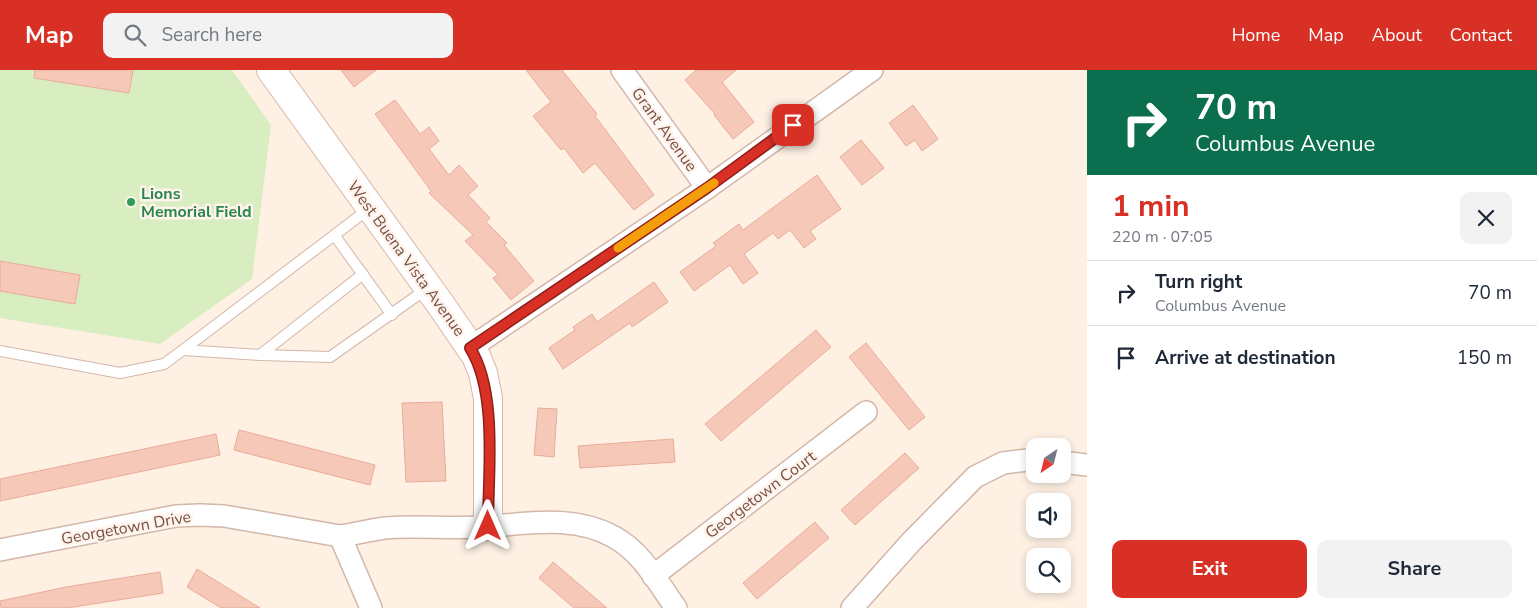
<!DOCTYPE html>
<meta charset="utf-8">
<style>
body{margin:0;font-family:"Nunito Sans",sans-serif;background:#f2f2f3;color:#1f2937;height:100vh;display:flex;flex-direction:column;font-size:19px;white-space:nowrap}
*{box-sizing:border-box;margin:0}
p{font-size:16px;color:#747a83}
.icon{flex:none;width:28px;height:28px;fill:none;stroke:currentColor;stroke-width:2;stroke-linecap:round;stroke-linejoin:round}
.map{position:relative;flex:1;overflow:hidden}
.side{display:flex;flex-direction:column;background:#fff;width:450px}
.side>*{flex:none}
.banner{background:#0b6e4f;color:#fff;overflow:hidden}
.needle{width:32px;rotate:215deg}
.tools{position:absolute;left:1026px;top:368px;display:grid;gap:10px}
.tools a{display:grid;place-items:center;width:45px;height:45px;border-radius:10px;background:#fff;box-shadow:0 2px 8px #0003;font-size:25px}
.pin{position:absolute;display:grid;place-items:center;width:42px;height:42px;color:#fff;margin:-21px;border-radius:10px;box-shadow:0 2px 8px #0006}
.me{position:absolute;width:55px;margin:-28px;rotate:0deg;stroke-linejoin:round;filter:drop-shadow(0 0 4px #0008)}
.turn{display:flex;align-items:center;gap:18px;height:105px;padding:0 25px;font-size:22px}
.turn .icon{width:65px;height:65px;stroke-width:2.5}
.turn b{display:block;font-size:35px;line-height:42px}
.round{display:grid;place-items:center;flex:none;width:52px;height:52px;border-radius:10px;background:#f2f2f3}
.summary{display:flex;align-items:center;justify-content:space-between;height:85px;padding:0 25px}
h1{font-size:30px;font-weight:700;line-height:38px;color:#d93025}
.action{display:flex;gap:10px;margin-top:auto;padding:10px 25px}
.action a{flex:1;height:58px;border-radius:10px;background:#d93025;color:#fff;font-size:20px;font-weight:700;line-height:58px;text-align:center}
.action a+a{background:#f2f2f3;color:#1f2937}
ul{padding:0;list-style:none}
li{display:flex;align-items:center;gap:15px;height:65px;padding:0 25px;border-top:1px solid #e0e1e3}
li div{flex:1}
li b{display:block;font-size:19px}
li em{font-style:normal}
header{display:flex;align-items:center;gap:30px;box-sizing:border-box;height:70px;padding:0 25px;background:#d93025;color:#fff}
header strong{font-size:24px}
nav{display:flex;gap:28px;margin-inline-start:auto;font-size:18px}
.search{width:350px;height:45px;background:#f2f2f3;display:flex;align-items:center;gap:12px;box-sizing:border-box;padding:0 18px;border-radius:10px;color:#747a83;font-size:19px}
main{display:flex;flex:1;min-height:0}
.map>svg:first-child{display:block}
</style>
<header>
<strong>Map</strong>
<div class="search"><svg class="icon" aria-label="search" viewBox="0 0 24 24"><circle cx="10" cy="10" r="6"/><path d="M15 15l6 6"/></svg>Search here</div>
<nav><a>Home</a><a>Map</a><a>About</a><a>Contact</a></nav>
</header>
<main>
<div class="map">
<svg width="1087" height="538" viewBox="0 0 1087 538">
<rect width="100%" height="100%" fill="#fef0e3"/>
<!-- green -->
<path fill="#d8edc0" d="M 0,0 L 232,0 L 271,55 L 252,209 L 160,274 L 0,248 Z"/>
<!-- building -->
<g fill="#f6c8b8" stroke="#eaab97">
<path d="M 35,0 L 133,0 L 129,23 L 34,8 Z"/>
<path d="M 341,0 L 376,0 L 354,17 Z"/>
<path d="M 526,0 L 562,0 L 597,44 L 595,46 L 654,125 L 634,140 L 595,93 L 583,103 L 564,78 L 561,80 L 533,46 L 551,32 Z"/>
<path d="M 696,0 L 736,0 L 722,12 L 754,52 L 733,69 L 714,45 L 715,44 L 685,10 Z"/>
<path d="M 395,30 L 420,64 L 429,57 L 439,71 L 429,79 L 449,105 L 459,95 L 478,116 L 468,125 L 490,148 L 486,152 L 507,173 L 504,175 L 534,211 L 511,230 L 493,208 L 498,205 L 465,171 L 473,165 L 429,123 L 431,121 L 375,44 Z"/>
<path d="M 913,35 L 938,69 L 922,81 L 915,70 L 906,76 L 889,53 Z"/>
<path d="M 861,70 L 884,98 L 862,115 L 840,87 Z"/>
<path d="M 817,105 L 841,139 L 810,161 L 816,169 L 804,178 L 790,160 L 778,169 L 773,163 L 744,184 L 758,203 L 743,214 L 730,195 L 694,221 L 680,202 L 716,176 L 713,173 L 739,154 L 743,160 Z"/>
<path d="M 0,191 L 80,205 L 75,234 L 0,221 Z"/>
<path d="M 654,212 L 668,232 L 632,257 L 630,253 L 563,299 L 549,278 L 575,260 L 573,257 L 592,244 L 597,252 Z"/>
<path d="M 816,260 L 831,277 L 721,371 L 705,354 Z"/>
<path d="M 866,273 L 925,347 L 909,360 L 849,287 Z"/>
<path d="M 442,332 L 446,411 L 406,412 L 402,333 Z"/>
<path d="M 538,338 L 557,339 L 554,387 L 534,385 Z"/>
<path d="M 239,360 L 375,395 L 370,415 L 234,380 Z"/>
<path d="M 216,364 L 220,385 L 0,431 L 0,409 Z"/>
<path d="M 673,369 L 675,392 L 580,398 L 578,376 Z"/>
<path d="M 905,383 L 919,398 L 855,455 L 841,440 Z"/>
<path d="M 815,452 L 829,468 L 757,529 L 743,513 Z"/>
<path d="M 553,492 L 607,538 L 574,538 L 539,508 Z"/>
<path d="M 197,499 L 260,538 L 221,538 L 187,517 Z"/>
<path d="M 160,502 L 163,523 L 67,538 L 1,538 L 0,531 L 66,517 Z"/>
</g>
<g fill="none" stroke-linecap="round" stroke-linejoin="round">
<!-- lane casing -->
<g stroke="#d2b7aa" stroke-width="12">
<g id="lane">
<path d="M 335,166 L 392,245"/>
<path d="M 363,204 L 260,285 L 330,287 L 428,218"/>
<path d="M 0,281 L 120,303 L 164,294 L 183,280"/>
<path d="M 260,285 L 183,280 L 370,138"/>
</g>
</g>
<!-- street casing -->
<g stroke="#d2b7aa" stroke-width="24">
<g id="street">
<path d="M 622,0 L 707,118"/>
<path d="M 470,278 L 707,118 L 872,0"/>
<path d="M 1062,392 L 1087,395"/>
<path d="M 340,466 C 355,464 370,460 385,458 C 415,455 447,459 477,457 C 523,455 571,443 614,467 C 642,482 658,513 676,538"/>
<path d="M 0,480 L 176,446 L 200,445 L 224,446 L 340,466 L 371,538"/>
<path d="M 653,506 L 866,342"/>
<path d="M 852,538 L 911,472 L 975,407 L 1003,393 L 1035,389"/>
</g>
</g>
<!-- secondary casing -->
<g stroke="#d9b8aa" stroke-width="30">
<path id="secondary" d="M 271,0 L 441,235 L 476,286 L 483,303 L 488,328 L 488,456"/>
</g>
<!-- lane -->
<use href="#lane" stroke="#fff" stroke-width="10"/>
<!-- street -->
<use href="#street" stroke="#fff" stroke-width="21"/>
<!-- secondary -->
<use href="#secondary" stroke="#fff" stroke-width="28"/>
</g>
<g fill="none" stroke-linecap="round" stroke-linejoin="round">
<!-- route casing -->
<g stroke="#8d1f18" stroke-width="12">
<path id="route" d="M 488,456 C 488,404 498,322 470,278 L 707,118 L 793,55"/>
</g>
<!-- route -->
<use href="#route" stroke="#d93025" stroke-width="9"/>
<!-- slow -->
<path stroke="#f59e0b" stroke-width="9" d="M 618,178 L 714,113"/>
</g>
<!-- markers -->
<circle fill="#2e9e5b" stroke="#fff4eb" stroke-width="2" cx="131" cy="132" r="5"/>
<g text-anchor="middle" stroke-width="5" stroke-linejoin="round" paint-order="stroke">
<!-- street labels -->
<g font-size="16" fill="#785146" stroke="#fff4eb">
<text transform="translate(665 59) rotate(54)" y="6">Grant Avenue</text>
<text transform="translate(407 188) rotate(54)" y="6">West Buena Vista Avenue</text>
<text transform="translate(760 424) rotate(-37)" y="6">Georgetown Court</text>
<text transform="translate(126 457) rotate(-10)" y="6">Georgetown Drive</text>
</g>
<!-- leisure labels -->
<g font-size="16" font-weight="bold" fill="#27864d" stroke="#fff4eb" text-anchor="start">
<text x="141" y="129">Lions<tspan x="141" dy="18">Memorial Field</tspan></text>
</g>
</g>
</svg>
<div class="tools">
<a><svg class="needle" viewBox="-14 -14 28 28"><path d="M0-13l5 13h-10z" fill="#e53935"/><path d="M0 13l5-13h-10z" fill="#747a83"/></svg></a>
<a><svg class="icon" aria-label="sound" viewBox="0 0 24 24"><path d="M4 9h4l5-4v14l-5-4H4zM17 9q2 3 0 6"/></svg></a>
<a><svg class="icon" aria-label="search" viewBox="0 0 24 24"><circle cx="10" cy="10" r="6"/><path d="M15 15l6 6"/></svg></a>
</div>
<div class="pin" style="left:793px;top:55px;background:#d93025"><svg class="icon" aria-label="arrive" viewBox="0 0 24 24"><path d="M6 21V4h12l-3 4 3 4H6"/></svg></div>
<svg class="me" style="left:488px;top:456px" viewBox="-20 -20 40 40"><path d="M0-17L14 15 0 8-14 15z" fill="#d93025" stroke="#fff" stroke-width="4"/></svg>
</div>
<section class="side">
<div class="banner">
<div class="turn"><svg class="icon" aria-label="right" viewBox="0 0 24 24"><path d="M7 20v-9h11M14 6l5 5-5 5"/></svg><div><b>70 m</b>Columbus Avenue</div></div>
</div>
<div class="summary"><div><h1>1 min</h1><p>220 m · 07:05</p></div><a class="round"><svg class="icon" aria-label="close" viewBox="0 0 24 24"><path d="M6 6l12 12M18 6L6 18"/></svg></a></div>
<ul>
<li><svg class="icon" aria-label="right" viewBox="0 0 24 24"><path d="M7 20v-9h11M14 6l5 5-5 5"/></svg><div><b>Turn right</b><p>Columbus Avenue</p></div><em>70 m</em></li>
<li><svg class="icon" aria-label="arrive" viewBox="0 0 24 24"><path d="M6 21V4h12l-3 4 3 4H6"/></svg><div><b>Arrive at destination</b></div><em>150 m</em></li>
</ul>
<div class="action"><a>Exit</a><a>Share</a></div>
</section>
</main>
